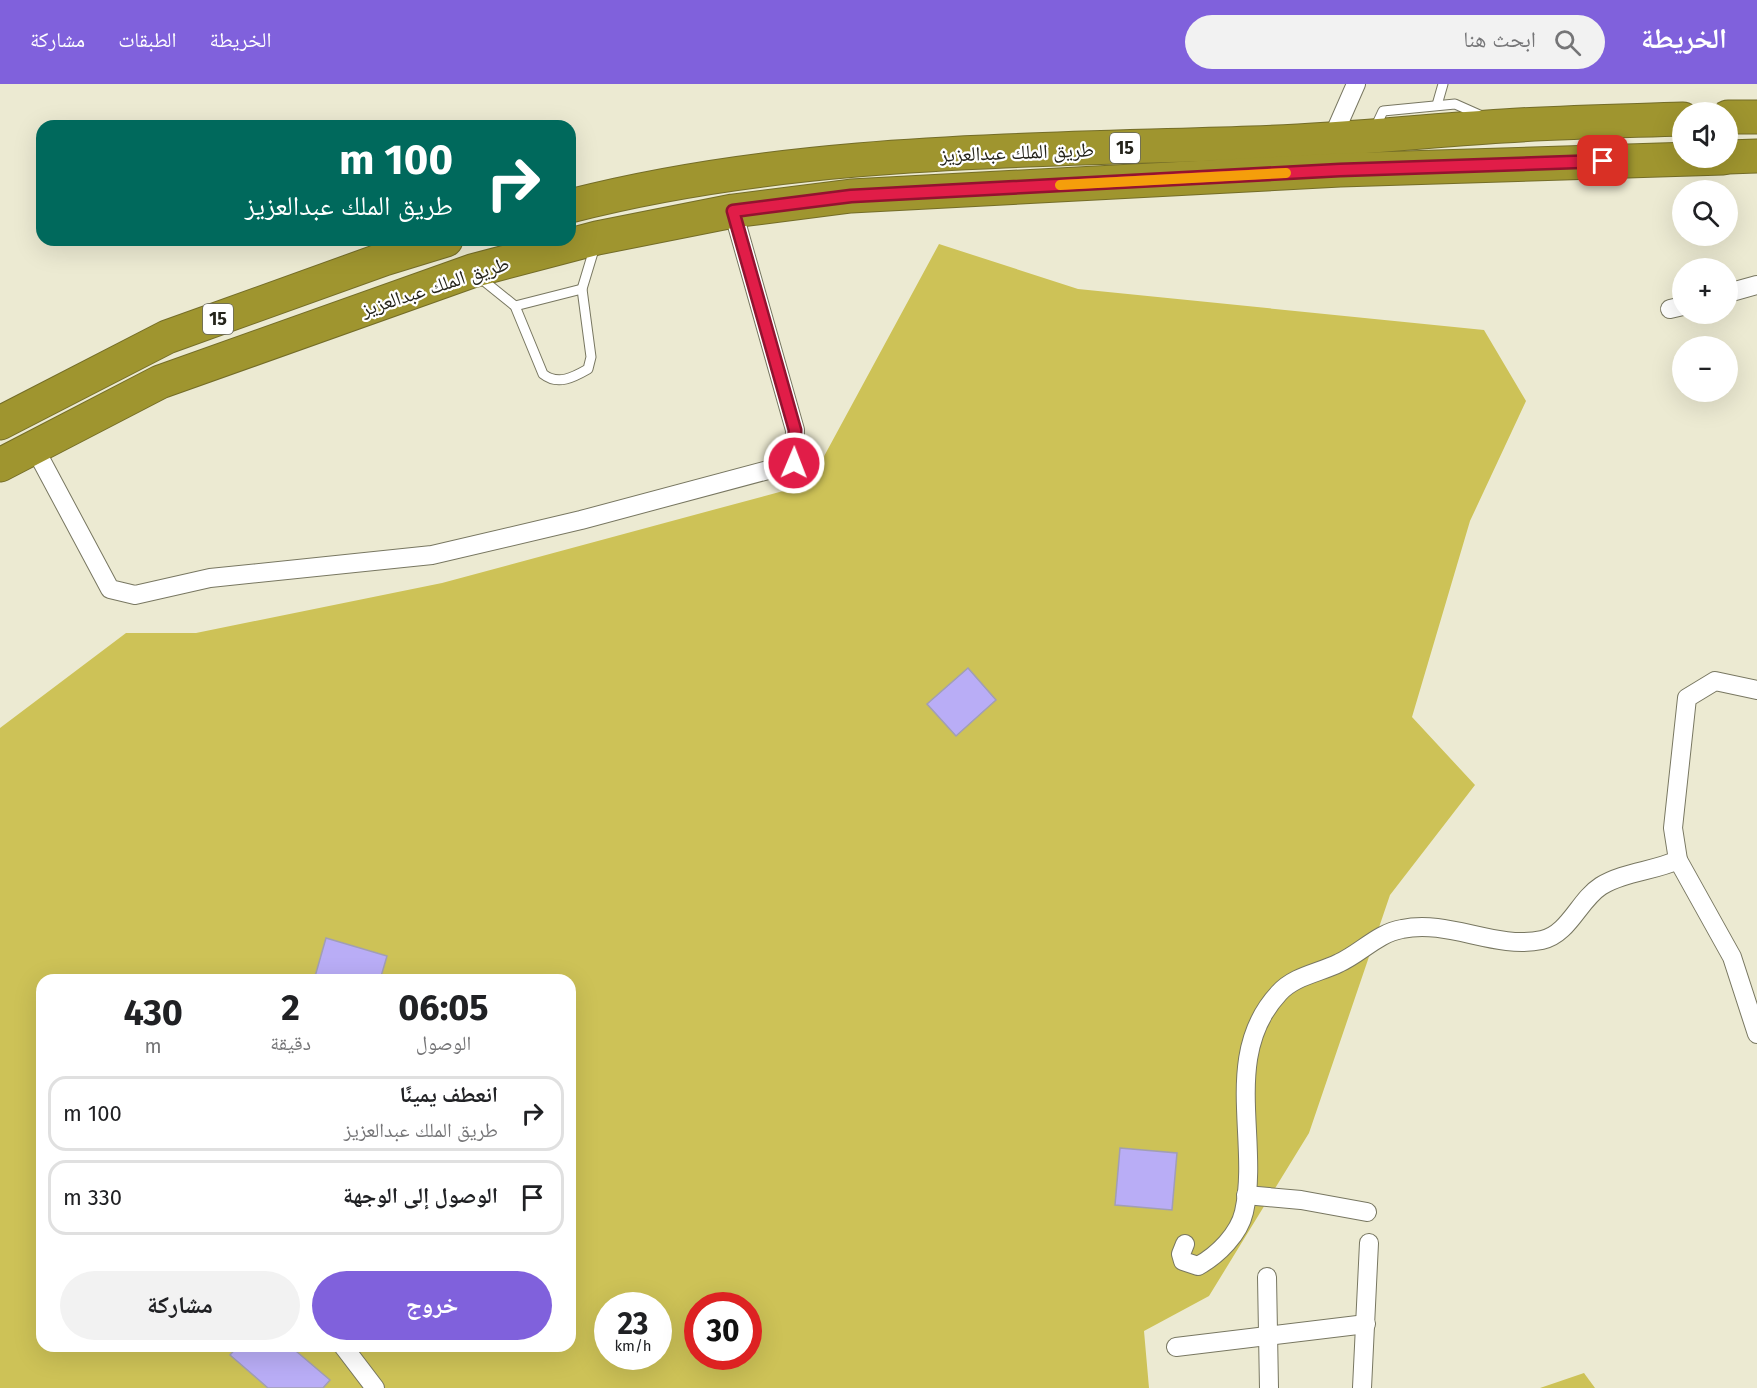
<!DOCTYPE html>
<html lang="ar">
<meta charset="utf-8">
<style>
body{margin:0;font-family:"Fira Sans","Noto Naskh Arabic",sans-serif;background:#f2f2f2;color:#202124;direction:rtl;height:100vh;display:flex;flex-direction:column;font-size:22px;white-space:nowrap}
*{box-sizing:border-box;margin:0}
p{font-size:20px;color:#757577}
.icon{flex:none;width:33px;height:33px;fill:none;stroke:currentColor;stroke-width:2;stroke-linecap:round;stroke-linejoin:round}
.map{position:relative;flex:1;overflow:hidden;direction:ltr}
.drawer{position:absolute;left:36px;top:890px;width:540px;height:378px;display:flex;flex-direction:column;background:#fff;border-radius:18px;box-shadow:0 6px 24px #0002;direction:rtl}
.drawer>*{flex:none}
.banner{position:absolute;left:36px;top:36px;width:540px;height:126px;border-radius:18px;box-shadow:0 6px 24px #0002;direction:rtl;background:#00695c;color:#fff;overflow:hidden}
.controls{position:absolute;left:1672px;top:18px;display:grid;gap:12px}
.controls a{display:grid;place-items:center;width:66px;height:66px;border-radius:50%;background:#fff;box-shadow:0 6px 24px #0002;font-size:30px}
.speed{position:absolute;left:594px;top:1208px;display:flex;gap:12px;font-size:30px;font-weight:700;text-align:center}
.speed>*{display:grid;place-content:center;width:78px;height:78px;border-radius:50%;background:#fff;box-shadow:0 6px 24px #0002;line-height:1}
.speed small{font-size:15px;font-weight:400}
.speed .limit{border:9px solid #d22;background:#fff;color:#111}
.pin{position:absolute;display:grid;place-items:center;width:51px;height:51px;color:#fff;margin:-26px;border-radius:12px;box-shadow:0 3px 9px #0006}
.me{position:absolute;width:66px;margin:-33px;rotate:1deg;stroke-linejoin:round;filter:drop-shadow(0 0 4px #0008)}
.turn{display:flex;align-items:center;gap:21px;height:126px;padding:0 24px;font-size:27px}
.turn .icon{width:78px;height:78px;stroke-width:2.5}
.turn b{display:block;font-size:42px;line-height:51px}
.eta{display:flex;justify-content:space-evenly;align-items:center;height:102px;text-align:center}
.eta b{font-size:36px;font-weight:700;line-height:42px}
.button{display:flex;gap:12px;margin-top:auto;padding:12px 24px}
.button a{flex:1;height:69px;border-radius:36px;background:#8061dc;color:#fff;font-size:24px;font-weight:700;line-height:69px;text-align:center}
.button a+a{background:#f2f2f2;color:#202124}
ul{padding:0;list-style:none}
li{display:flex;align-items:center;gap:18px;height:75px;margin:0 12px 9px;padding:0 12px;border:3px solid #e0e0e0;border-radius:18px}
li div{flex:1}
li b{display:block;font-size:22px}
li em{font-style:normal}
header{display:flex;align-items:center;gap:36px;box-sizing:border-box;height:84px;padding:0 30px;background:#8061dc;color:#fff}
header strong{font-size:28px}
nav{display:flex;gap:33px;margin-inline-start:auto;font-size:21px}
.search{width:420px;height:54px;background:#f2f2f2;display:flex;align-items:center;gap:15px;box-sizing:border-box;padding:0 21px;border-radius:33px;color:#757577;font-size:22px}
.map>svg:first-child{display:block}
</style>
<header>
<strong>الخريطة</strong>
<div class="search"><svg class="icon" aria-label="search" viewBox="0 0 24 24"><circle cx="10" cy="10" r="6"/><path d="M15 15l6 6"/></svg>ابحث هنا</div>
<nav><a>الخريطة</a><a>الطبقات</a><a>مشاركة</a></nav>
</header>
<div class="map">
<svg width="1757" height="1304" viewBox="0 0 1757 1304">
<rect width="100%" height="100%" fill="#ecead2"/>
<!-- green -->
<g fill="#cdc257" fill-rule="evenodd">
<path d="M 939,160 L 1078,205 L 1484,246 L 1526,317 L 1470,437 L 1412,633 L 1475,701 L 1390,811 L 1309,1049 L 1209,1212 L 1144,1247 L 1149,1304 L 0,1304 L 0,644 L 126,549 L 196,549 L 442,499 L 809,400 ZM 42,896 L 570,896 L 570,1262 L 42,1262 ZM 608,1221 L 658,1221 L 658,1272 L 608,1272 ZM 698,1221 L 748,1221 L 748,1272 L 698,1272 Z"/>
<path d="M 1584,1289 L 1595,1304 L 1540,1304 Z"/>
</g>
<!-- building -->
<g fill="#b9adf6" stroke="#a19eb4" stroke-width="1.5">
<path d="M 968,584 L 996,616 L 956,652 L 927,620 Z"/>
<path d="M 326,854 L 387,872 L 380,896 L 314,896 Z"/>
<path d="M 1120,1064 L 1177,1069 L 1172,1126 L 1115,1121 Z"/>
<path d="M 238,1262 L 290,1262 L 330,1296 L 323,1304 L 268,1304 L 230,1271 Z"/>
</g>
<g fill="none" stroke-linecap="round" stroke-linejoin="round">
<!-- lane casing -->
<g stroke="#787761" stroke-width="11">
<g id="lane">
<path d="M 1437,21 L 1443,0"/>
<path d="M 1375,44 L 1383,27 L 1455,20 L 1482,32"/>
<path d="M 479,193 L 515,222 L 543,290 C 558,302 574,293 588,285 L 591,273 L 582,205 L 595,162"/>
<path d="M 515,222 L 582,205"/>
</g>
</g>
<!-- street casing -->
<g stroke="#787761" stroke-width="20">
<g id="street">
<path d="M 1331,57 L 1356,0"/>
<path d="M 1728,209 L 1757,201"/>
<path d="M 1670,225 L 1683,222"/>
<path d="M 33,361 L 110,505 L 135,511 L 210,494 L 432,471 L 581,436 L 794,379 L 795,346 L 733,127"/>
<path d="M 1757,606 L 1715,597 L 1687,614 L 1673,744 L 1678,776 L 1732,873 L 1757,950"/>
<path d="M 1246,1111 L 1301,1116 L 1367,1128"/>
<path d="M 1185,1160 L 1181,1170 L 1183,1177 L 1198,1182 C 1218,1171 1239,1150 1244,1128 C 1260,1056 1221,971 1279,909 C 1294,892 1319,889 1339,879 C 1361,869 1378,849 1402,845 C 1449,835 1495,866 1542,856 C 1569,850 1579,816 1601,802 C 1624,788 1654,787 1678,776"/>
<path d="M 1267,1193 L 1269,1304"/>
<path d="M 343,1262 L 375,1304"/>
<path d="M 1176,1263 L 1366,1240"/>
<path d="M 1362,1304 L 1369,1159"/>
</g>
</g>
<!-- highway casing -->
<g stroke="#746d28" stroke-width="35">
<g id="highway">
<path d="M 1728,33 L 1757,33"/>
<path d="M 1728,73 L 1757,72"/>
<path d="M 570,122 C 792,65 1023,67 1251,59 C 1335,57 1419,47 1503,42 C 1563,38 1623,37 1683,35"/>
<path d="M 0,339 L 167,253 L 384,175 L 446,156"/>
<path d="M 0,381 L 160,298 L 472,187 L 597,154 L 733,127 L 851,112 L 1340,86 L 1723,74"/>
</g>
</g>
<!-- lane -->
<use href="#lane" stroke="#fff" stroke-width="9"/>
<!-- street -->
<use href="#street" stroke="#fff" stroke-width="18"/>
<!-- highway -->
<use href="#highway" stroke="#9f952f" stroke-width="33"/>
</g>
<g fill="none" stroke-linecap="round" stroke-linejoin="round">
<!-- route casing -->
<g stroke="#92132f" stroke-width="15">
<path id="route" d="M 794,379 L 795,346 L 733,127 L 851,112 L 1340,86 L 1603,77"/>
</g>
<!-- route -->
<use href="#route" stroke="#e11d48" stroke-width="10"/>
<!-- slow -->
<path stroke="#f59e0b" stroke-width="10" d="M 1060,101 L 1286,89"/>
</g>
<g text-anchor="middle" stroke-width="4.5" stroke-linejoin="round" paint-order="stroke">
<!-- shield labels -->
<g fill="#fff" stroke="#66665f" stroke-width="1.5">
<rect x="1110" y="49" width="30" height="30" rx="4.5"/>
<rect x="203" y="220" width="30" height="30" rx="4.5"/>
</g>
<g font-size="18" font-weight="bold" fill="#25241b">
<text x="1125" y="70">15</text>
<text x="218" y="241">15</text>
</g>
<!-- street labels -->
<g font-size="20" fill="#25241b" stroke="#fff">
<text transform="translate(1017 68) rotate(-2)" y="7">طريق الملك عبدالعزيز</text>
<text transform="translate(435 202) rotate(-18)" y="7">طريق الملك عبدالعزيز</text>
</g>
</g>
</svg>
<div class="controls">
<a><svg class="icon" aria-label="sound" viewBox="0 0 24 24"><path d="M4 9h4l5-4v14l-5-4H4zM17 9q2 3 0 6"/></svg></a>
<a><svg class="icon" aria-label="search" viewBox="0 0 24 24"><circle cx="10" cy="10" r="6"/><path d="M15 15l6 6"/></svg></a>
<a>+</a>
<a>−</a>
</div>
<div class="speed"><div>23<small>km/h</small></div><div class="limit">30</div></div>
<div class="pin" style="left:1603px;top:77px;background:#d93025"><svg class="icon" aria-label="arrive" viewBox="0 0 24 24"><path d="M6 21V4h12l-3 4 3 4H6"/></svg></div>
<svg class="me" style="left:794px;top:379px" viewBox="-20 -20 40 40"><circle r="17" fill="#e11d48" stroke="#fff" stroke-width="3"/><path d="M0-11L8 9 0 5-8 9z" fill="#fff"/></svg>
<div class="banner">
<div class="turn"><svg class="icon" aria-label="right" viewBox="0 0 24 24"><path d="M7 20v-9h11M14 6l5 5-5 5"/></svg><div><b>100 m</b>طريق الملك عبدالعزيز</div></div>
</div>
<section class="drawer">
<div class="eta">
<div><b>06:05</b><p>الوصول</p></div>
<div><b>2</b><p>دقيقة</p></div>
<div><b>430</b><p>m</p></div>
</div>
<ul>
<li><svg class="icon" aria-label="right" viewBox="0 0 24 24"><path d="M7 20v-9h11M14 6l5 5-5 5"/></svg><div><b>انعطف يمينًا</b><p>طريق الملك عبدالعزيز</p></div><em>100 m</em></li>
<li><svg class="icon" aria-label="arrive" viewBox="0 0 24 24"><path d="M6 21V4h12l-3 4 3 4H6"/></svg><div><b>الوصول إلى الوجهة</b></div><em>330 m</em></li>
</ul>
<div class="button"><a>خروج</a><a>مشاركة</a></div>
</section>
</div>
